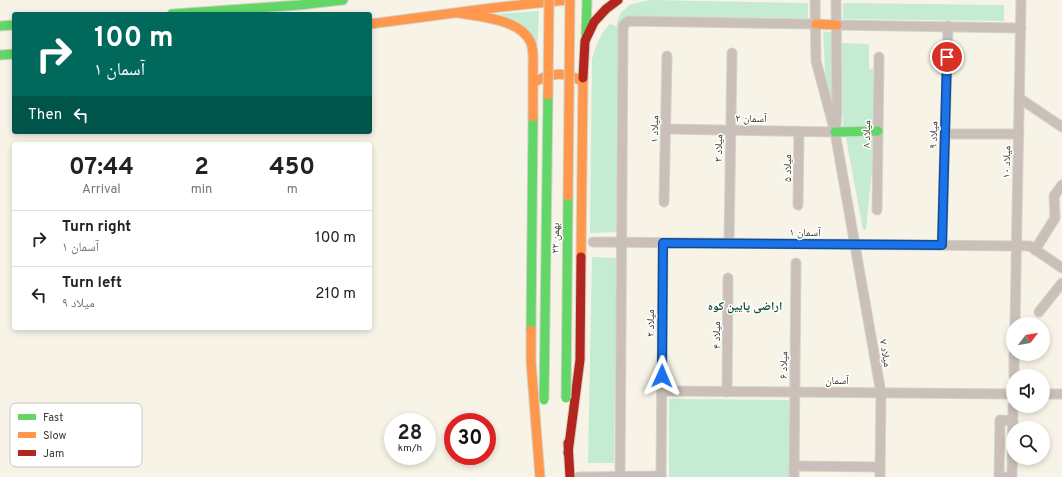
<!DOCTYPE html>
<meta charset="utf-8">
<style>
body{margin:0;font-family:Overpass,"Noto Naskh Arabic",sans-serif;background:#f6f6f6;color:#222;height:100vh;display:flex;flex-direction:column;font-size:15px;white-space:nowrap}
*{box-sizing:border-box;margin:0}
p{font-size:13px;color:#767676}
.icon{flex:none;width:22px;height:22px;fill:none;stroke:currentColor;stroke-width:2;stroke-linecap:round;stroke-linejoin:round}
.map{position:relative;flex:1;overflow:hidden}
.sheet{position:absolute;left:12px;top:142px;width:360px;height:188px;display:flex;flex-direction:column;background:#fff;border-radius:4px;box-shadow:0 2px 6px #0003}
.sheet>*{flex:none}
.guide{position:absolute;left:12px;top:12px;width:360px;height:122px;border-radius:4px;box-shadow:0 2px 6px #0003;background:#00695c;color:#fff;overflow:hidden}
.needle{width:26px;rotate:59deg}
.fabs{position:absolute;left:1006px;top:317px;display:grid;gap:8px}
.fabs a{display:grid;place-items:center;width:44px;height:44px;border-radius:50%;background:#fff;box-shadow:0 2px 6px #0003;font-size:20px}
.speed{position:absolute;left:384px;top:413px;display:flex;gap:8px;font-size:20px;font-weight:700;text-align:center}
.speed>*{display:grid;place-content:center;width:52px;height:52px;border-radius:50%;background:#fff;box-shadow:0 2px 6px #0003;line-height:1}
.speed small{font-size:10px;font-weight:400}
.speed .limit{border:6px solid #d22;background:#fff;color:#111}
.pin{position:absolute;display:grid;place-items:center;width:34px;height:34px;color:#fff;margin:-17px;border:2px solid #fff;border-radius:50%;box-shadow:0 1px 4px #0007}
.me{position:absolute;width:44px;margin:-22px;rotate:1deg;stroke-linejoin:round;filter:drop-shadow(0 0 3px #0008)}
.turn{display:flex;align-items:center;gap:14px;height:84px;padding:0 16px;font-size:18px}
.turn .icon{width:52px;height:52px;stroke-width:2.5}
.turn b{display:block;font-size:28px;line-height:34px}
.then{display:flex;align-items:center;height:38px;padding:0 16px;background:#0003;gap:8px;font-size:15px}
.eta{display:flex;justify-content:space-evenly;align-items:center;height:68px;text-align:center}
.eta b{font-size:24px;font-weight:700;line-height:28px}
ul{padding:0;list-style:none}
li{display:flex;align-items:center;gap:12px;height:56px;padding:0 16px;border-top:1px solid #e0e0e0}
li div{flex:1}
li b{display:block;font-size:15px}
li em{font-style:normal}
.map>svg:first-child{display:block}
</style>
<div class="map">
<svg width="1062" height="477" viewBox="0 0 1062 477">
<rect width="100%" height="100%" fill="#f7f4e7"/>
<!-- green -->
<g fill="#c5ebd2">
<path d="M 650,0 L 808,3 L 808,18 L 626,17 L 616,26 L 619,28 L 617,232 L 590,233 L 592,59 C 596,46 600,34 610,24 L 616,26 L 620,14 L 629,5 Z"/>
<path d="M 843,3 L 1004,5 L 1004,21 L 843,19 Z"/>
<path d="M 539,11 L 536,73 L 533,45 L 498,14 Z"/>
<path d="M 823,31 L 834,33 L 833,106 L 825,72 Z"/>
<path d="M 842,43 L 869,44 L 869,69 L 873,69 L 874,127 L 843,127 Z"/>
<path d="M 847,136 L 873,137 L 872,171 L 866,229 L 863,230 L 846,138 Z"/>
<path d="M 592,257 L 617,258 L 614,463 L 588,463 Z"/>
<path d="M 669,399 L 789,400 L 789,477 L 669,477 Z"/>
</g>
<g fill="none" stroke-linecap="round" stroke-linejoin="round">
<!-- street casing -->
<g stroke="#d4d2c8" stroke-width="11">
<g id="street">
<path d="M 815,0 L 816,61 L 835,132 L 881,393 L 880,477"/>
<path d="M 837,25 L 1021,28"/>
<path d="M 1019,98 L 1062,127"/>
<path d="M 836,126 L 837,110 L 836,0"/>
<path d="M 666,129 L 835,132"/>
<path d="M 945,134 L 1019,134"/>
<path d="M 664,202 L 667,56"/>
<path d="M 798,205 L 799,131"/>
<path d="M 877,210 L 879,57"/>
<path d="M 593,242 L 1030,246 L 1062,268"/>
<path d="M 729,243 L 732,53"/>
<path d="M 942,245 L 948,26"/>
<path d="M 1035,250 L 1055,218 L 1054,196 L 1062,185"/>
<path d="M 1039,312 L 1062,283"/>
<path d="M 1015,324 L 1021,0"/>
<path d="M 1014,376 L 1014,354"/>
<path d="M 662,391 L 1013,394"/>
<path d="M 727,392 L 728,278"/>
<path d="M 1043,394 L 1062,394"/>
<path d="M 1013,421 L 1000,420 L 999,477 L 1012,477 L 1013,406"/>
<path d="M 795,466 L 880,467"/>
<path d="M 579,477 L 661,476"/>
<path d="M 620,477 L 623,26 L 628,21 L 816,24"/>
<path d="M 661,477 L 663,243"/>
<path d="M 794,477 L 796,263"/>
</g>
</g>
<!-- fast casing -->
<g stroke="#d4d2c8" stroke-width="11">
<g id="fast">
<path d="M 172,14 L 299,5 L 343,0"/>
<path d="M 0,26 L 14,25"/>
<path d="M 586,35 L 587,0"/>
<path d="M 0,55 L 14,54"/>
<path d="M 835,132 L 878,131"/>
<path d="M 531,330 L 533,117"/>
</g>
</g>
<!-- slow casing -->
<g stroke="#d4d2c8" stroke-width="11">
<g id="slow">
<path d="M 459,13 C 481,17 521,19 531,43 C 534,51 533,62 533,70 C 533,86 533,102 533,117"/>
<path d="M 370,24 L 492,8 L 566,0"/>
<path d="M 816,24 L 837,25"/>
<path d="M 536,81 C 554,72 564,72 582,81"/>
<path d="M 581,257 L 583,78"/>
<path d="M 531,330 L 531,362 L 540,477"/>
</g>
</g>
<!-- jam casing -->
<g stroke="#d4d2c8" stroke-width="11">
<g id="jam">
<path d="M 583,78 L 585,41 L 594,22 L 606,9 L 618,0"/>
<path d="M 568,443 L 570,477"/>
<path d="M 568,453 L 580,360 L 581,257"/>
</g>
</g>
<!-- street -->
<use href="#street" stroke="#cac0b9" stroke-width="9"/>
<!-- fast -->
<use href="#fast" stroke="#63d668" stroke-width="9"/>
<!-- slow -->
<use href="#slow" stroke="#ff974d" stroke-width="9"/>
<!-- jam -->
<use href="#jam" stroke="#b3261e" stroke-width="9"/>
<!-- fast-bridge casing -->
<g stroke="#d4d2c8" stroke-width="11" stroke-linecap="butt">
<g id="fast-bridge">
<path d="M 566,398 L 568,196"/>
<path d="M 544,400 L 548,95"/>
</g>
</g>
<!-- slow-bridge casing -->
<g stroke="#d4d2c8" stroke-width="11" stroke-linecap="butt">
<g id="slow-bridge">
<path d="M 548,95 L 549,0"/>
<path d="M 568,196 L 570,0"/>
</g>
</g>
<!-- fast-bridge -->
<use href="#fast-bridge" stroke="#63d668" stroke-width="9"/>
<!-- slow-bridge -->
<use href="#slow-bridge" stroke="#ff974d" stroke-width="9"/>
</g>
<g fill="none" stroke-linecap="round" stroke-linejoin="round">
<!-- route casing -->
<g stroke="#114b97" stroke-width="10">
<path id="route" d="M 662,376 L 663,243 L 942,245 L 947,57"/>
</g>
<!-- route -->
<use href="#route" stroke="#1a73e8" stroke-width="7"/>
</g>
<g text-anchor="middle" stroke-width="3" stroke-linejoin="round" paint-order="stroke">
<!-- street labels -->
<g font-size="11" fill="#3c3a30" stroke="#fff">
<text transform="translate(751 118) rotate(1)" y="4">آسمان ۲</text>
<text transform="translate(654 129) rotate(-89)" y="4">میلاد ۱</text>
<text transform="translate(866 134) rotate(-89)" y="4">میلاد ۸</text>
<text transform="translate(933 135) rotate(-88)" y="4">میلاد ۹</text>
<text transform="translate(718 148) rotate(-89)" y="4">میلاد ۳</text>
<text transform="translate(1006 162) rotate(-89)" y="4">میلاد ۱۰</text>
<text transform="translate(787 168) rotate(-90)" y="4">میلاد ۵</text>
<text transform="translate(805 232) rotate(1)" y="4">آسمان ۱</text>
<text transform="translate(555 238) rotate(-89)" y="4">۲۲ بهمن</text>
<text transform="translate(650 323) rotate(-90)" y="4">میلاد ۲</text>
<text transform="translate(716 335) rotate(-90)" y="4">میلاد ۴</text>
<text transform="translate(886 353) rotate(80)" y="4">میلاد ۷</text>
<text transform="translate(783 365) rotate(-89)" y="4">میلاد ۶</text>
<text x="837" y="384">آسمان</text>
</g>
<!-- neighbourhood labels -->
<g font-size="12" font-weight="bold" fill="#115135" stroke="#fff">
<text x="745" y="310">اراضی پایین کوه</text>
</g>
</g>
<!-- legend -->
<rect x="10" y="403" width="132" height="64" rx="6" fill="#fff" stroke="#c4c4c1" stroke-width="1"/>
<rect x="18" y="414" width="18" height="6" fill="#63d668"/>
<rect x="18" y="432" width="18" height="6" fill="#ff974d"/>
<rect x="18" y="450" width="18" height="6" fill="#b3261e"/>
<g font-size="11" fill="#3c3a30">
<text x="43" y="421">Fast</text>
<text x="43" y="439">Slow</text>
<text x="43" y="457">Jam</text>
</g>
</svg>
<div class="fabs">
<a><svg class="needle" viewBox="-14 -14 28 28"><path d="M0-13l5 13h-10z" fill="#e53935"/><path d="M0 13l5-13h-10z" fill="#767676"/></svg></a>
<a><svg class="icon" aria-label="sound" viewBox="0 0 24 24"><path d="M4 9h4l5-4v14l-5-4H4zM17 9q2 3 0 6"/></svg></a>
<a><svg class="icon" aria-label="search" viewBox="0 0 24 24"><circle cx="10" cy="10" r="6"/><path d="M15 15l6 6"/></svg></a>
</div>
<div class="speed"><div>28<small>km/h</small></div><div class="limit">30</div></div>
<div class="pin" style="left:947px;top:57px;background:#d93025"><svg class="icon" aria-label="arrive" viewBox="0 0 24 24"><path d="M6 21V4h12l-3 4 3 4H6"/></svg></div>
<svg class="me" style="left:662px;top:376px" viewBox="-20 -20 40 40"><path d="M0-17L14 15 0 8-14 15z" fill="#1a73e8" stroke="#fff" stroke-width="4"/></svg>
<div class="guide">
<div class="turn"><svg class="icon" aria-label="right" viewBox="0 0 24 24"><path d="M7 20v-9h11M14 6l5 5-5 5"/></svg><div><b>100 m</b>آسمان ۱</div></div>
<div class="then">Then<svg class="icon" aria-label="left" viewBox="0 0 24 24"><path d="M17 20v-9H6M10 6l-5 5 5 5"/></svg></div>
</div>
<section class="sheet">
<div class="eta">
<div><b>07:44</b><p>Arrival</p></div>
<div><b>2</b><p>min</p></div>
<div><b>450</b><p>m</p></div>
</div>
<ul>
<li><svg class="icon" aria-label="right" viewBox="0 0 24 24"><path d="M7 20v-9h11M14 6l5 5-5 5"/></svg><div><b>Turn right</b><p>آسمان ۱</p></div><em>100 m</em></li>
<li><svg class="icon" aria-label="left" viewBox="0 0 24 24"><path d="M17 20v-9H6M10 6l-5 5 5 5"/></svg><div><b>Turn left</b><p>میلاد ۹</p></div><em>210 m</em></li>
</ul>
</section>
</div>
